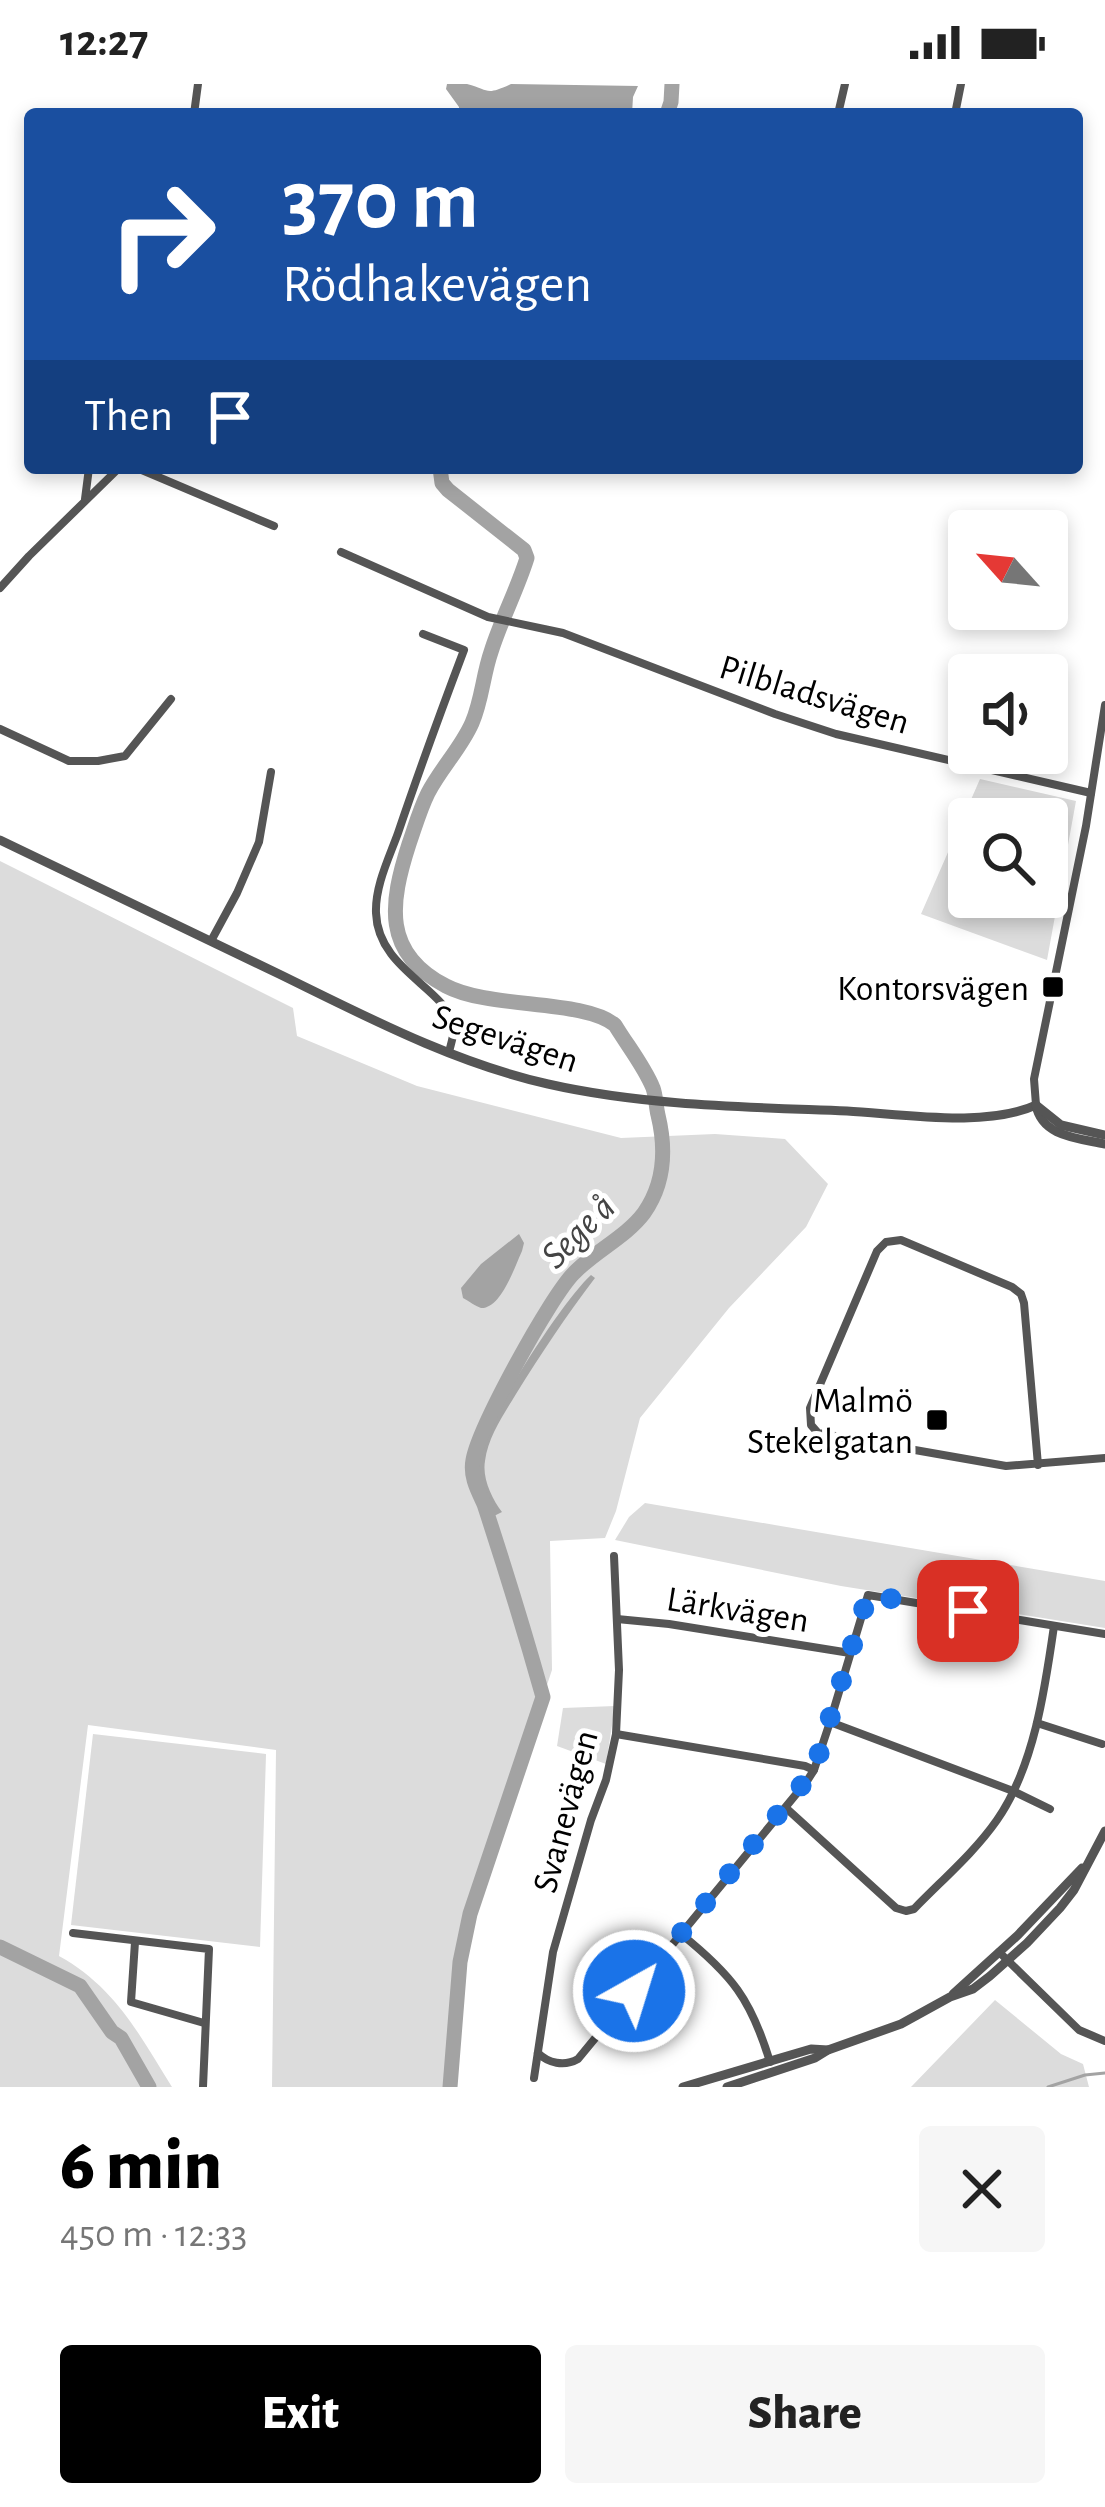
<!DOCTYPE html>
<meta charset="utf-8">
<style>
body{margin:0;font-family:"Alegreya Sans",sans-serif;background:#f6f6f6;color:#222;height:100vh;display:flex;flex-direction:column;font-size:45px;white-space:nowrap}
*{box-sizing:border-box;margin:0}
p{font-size:39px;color:#767676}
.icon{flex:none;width:66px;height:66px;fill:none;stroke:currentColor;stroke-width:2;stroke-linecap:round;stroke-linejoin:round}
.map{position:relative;height:2003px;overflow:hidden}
.sheet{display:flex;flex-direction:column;background:#fff;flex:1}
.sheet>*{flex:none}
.top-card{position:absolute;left:24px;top:24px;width:1059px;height:366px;border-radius:12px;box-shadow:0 6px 18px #0003;background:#1a4fa0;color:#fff;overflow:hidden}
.needle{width:78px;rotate:297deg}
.fabs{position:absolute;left:948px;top:426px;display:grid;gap:24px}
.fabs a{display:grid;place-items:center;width:120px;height:120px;border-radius:12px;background:#fff;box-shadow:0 6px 18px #0003;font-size:60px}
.pin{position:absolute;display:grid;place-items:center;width:102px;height:102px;color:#fff;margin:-51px;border-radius:24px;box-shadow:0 6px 18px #0006}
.me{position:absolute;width:132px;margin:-66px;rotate:39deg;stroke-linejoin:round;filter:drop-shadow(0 0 9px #0008)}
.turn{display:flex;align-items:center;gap:42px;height:252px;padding:0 60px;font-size:54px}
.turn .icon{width:156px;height:156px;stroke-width:2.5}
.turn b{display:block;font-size:84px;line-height:102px}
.then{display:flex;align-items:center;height:114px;padding:0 60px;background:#0003;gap:24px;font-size:45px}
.round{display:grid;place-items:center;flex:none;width:126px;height:126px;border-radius:12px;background:#f6f6f6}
.headline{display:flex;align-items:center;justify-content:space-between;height:204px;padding:0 60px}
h1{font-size:72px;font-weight:800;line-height:90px;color:#000}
.action{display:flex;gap:24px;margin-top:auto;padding:24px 60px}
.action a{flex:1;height:138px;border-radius:12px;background:#000;color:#fff;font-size:48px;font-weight:800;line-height:138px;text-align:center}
.action a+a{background:#f6f6f6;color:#222}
.status{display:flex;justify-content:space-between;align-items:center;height:84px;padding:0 60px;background:#fff;direction:ltr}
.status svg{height:33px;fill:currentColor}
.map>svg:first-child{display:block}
</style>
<div class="status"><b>12:27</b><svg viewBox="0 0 49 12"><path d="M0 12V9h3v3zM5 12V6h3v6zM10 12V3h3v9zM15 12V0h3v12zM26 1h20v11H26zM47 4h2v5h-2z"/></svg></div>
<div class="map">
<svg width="1105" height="2003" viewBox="0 0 1105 2003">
<rect width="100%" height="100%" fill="#fff"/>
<!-- green -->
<g fill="#dcdcdc" fill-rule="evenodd">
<path d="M 980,695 L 1076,717 L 1047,876 L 921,830 ZM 1047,735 L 1047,813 L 969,813 L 969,735 Z"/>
<path d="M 0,777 L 293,924 L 297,952 L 417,1002 L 621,1054 L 715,1050 L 785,1055 L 828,1100 L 806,1143 L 729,1224 L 640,1334 L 616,1427 L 605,1454 L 550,1457 L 552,1586 L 470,1830 L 460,1878 L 450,2003 L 272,2003 L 276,1666 L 88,1641 L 59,1872 C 115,1903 139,1950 172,2003 L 0,2003 Z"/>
<path d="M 645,1419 L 1105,1497 L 1105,1544 L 841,1502 L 615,1456 L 629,1433 Z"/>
<path d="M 615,1622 L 606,1680 L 557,1662 L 563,1624 Z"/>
<path d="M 93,1650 L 266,1670 L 260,1863 L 71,1841 Z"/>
<path d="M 995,1916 L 1061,1970 L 1083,1980 L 1089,2003 L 911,2003 Z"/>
</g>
<!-- water -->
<g fill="#a3a3a3">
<path d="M 447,0 C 454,0 460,0 467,0 C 490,6 485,12 511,0 L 638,2 L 633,13 L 632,30 L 459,30 L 459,23 L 446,5 Z"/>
<path d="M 519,1150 L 524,1159 L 522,1167 C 515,1182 501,1225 481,1224 C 477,1223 467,1216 463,1214 L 461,1204 L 481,1180 Z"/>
<path d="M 591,1191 L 595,1194 C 566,1232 541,1270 516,1310 C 504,1330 488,1353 485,1377 C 482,1394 492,1415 502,1428 L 494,1432 C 488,1419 478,1402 476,1388 C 473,1352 563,1216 591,1191 Z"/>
</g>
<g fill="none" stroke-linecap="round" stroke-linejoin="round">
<!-- stream -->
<path stroke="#a3a3a3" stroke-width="3" d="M 1048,2003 L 1085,1991 L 1105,1989"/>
<!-- river -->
<g stroke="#a3a3a3" stroke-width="15">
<path d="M 667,30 L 671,18 L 672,0"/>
<path d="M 440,384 L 442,399 L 448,406 L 524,466 L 527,474 C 517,506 501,536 491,568 C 483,591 482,616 472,639 C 461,664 441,684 428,709 C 420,725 415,743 409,760 C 390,819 382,869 446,902 C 489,925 583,915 615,941 C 627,961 644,982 653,1004 C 656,1012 656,1023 658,1031 C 666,1064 665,1099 644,1129 C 626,1153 595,1167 574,1189 C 550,1213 479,1343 473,1376 C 470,1392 477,1405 484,1420 C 505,1484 525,1549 543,1613 L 470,1830 L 460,1878 L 450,2003"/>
<path d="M 0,1863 L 80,1902 L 112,1948 L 121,1954 L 149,2003"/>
</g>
<!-- minor -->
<g stroke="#555" stroke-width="8">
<path d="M 194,30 L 198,0"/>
<path d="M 838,30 L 845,0"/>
<path d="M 955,30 L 961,0"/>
<path d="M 137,384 L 274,442"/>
<path d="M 85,415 L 89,384"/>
<path d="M 341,468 L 488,533 L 563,549 L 775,630 L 836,650 L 1091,709"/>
<path d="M 0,504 L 29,472 L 119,384"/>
<path d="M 423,550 L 464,566 C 441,627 419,687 398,749 C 389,774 375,802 376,829 C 378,886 446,904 453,941 C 455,950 451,959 449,968"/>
<path d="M 0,645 L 69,677 L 98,677 L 125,672 L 171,615"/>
<path d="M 211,857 L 237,809 L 259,758 L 271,688"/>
<path d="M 1036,1021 L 1034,995 L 1086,742 L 1105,621"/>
<path d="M 1038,1381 L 1024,1219 L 1021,1210 L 1012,1203 L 901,1156 L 886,1158 L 877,1167 L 810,1324 L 811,1341 L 818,1349 L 1006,1382 L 1105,1374"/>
<path d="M 617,1535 L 669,1540 L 850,1569"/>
<path d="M 830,1638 L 1013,1707 L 1050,1725"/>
<path d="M 1037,1639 L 1102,1660"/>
<path d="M 616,1650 L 805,1682 L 814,1686"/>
<path d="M 786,1724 L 896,1824 L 906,1827 L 914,1825 C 942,1796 974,1769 997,1736 C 1034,1683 1045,1605 1054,1542"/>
<path d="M 73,1849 L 209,1865 L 203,2003"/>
<path d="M 681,1850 C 732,1891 751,1915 770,1978"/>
<path d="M 135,1858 L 131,1918 L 204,1939"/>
<path d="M 999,1868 L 1079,1946 L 1105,1957"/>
<path d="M 538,1969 C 548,1979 564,1983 578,1975 L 807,1697 L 814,1686 L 830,1638 L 868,1511 L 1105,1550"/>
<path d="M 534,1994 L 553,1868 L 591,1736 L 606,1696 L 616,1650 L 619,1586 L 614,1472"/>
</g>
<!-- tertiary -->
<g stroke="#555" stroke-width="9">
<path d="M 0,756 C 93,800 186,845 279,890 C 365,932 454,979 548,1000 C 645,1022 748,1023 847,1027 C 902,1030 987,1044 1036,1021"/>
<path d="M 1036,1021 C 1042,1053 1078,1054 1105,1060"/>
<path d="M 1036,1021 L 1061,1041 L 1105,1051"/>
<path d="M 953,1910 L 1018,1851 L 1082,1784"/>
<path d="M 683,2003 L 811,1965 L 828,1966"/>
<path d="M 727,2003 L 815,1974 L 828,1966 L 901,1940 L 950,1913 L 973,1905 L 990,1892 L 1027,1859 L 1060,1824 L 1074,1806 L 1105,1747"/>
</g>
</g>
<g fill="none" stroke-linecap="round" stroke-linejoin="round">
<!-- route -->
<path stroke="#1a73e8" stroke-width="21" stroke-dasharray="0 37.8" d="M 634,1907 L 814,1686 L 868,1511 L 968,1527"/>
</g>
<!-- markers -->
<g fill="#000" stroke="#fff" stroke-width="4.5">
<rect x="1041" y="891" width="24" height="24" rx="6"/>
<rect x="925" y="1324" width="24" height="24" rx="6"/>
</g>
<g text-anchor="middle" stroke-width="10" stroke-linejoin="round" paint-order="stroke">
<!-- street labels -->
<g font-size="36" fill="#000" stroke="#fff">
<text transform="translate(815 609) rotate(17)" y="13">Pilbladsvägen</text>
<text transform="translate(506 953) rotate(18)" y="13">Segevägen</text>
<text transform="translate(738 1524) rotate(9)" y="13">Lärkvägen</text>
<text transform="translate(564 1727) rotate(-75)" y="13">Svanevägen</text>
</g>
<!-- poi labels -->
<g font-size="36" fill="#000" stroke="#fff" text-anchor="end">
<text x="1029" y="916">Kontorsvägen</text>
<text x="913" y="1328">Malmö<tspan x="913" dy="41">Stekelgatan</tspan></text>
</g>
<!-- water labels -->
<g font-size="39" font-style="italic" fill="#444" stroke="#fff">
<text transform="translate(577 1146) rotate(-45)" y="14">Sege å</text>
</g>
</g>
</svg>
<div class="fabs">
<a><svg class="needle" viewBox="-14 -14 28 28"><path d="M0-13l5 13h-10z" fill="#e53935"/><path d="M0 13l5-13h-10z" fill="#767676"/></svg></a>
<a><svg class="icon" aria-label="sound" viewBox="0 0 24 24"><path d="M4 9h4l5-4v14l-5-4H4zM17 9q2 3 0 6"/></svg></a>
<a><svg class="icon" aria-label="search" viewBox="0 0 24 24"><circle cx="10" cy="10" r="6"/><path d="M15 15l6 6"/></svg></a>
</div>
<div class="pin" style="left:968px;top:1527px;background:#d93025"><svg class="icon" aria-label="arrive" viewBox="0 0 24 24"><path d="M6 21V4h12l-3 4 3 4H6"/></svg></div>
<svg class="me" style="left:634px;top:1907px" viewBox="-20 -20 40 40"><circle r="17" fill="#1a73e8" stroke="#fff" stroke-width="3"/><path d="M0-11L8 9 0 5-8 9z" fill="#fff"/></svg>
<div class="top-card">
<div class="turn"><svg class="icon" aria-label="right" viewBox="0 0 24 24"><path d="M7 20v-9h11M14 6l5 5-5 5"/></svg><div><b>370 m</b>Rödhakevägen</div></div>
<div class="then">Then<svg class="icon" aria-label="arrive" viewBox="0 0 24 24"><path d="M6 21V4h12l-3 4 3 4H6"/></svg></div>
</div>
</div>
<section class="sheet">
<div class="headline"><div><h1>6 min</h1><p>450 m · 12:33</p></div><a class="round"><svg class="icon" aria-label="close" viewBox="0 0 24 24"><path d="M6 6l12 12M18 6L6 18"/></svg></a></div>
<div class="action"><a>Exit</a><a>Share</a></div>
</section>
